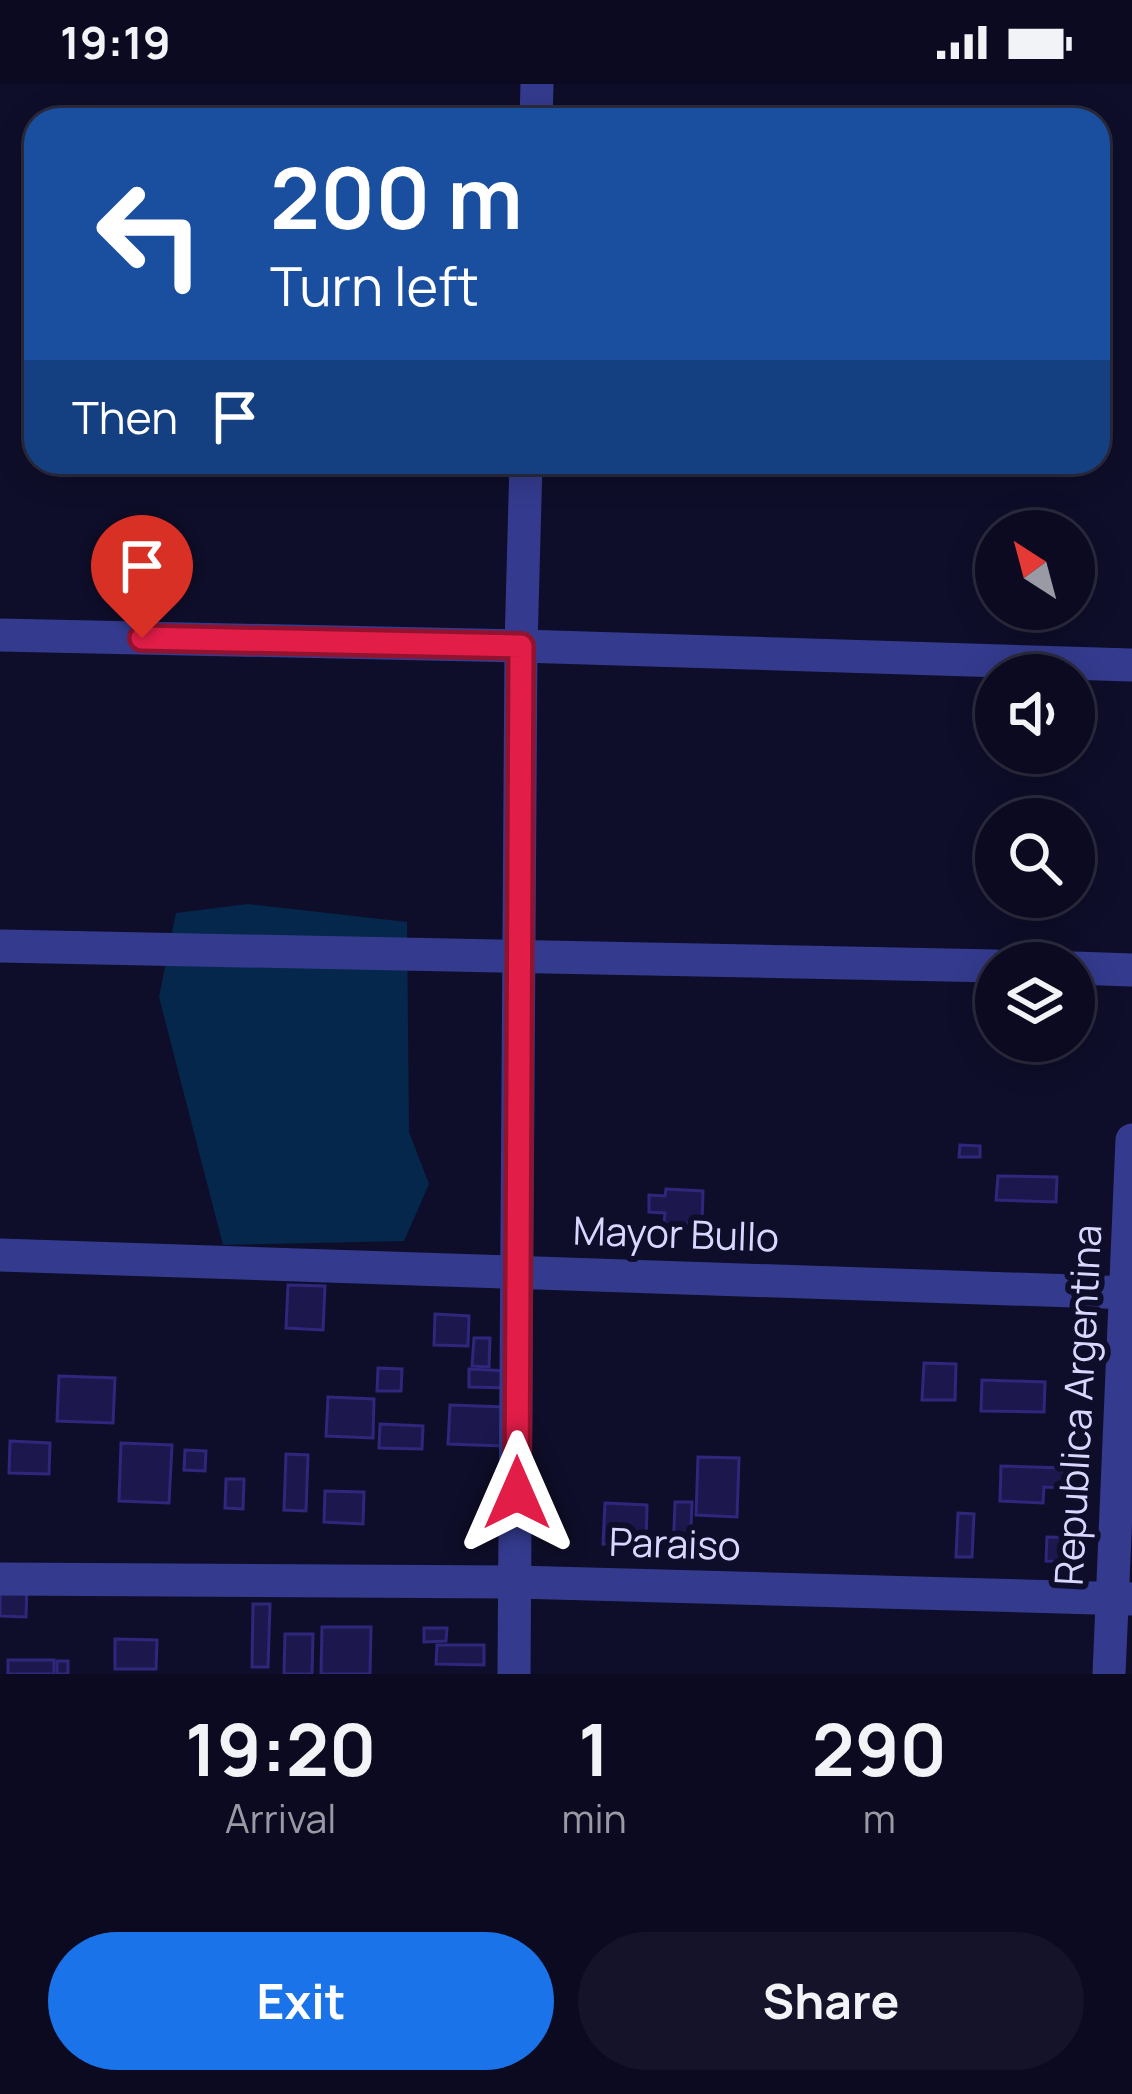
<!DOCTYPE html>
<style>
body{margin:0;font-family:Manrope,sans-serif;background:#141329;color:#f1f3f6;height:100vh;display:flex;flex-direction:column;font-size:45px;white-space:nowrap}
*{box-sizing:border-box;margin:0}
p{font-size:39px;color:#9a9aa5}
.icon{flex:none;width:66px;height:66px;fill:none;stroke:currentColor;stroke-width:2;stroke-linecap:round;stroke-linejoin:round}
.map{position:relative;height:1590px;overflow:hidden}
.sheet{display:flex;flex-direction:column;background:#0b0a20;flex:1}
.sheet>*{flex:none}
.hud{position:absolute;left:24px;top:24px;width:1086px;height:366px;border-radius:36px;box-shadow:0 6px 30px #0003,0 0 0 3px #2b2b3e;background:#1a4fa0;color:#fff;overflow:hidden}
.needle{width:78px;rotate:324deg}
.buttons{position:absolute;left:975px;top:426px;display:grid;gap:24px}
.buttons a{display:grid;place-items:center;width:120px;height:120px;border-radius:50%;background:#0b0a20;box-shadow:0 6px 30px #0003,0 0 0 3px #2b2b3e;font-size:60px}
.pin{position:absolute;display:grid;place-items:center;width:102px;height:102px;color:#fff;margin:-123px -51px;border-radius:50% 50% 50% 0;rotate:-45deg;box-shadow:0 0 12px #0007}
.pin .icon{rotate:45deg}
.me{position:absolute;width:132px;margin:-66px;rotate:0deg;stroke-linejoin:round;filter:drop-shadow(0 0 9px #0008)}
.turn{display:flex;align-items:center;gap:42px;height:252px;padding:0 48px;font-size:54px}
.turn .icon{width:156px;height:156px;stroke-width:2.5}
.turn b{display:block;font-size:84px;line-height:102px}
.then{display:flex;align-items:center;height:114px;padding:0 48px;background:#0003;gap:24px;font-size:45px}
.eta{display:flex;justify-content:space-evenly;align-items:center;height:204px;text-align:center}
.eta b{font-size:72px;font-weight:700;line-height:84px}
.cta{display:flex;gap:24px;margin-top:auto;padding:24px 48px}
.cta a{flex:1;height:138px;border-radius:72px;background:#1a73e8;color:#fff;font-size:48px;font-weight:700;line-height:138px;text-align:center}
.cta a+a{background:#141329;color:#f1f3f6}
.status{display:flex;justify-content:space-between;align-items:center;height:84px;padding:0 60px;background:#0b0a20;direction:ltr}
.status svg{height:33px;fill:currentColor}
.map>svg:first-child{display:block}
</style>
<div class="status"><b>19:19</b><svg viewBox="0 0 49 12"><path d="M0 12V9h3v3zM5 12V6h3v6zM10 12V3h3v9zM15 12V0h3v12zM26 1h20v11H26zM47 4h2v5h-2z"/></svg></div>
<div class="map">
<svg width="1132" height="1590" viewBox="0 0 1132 1590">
<rect width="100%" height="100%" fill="#0f0e2a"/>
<!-- water -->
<path fill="#05274c" d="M 248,820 L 407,838 L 409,1048 L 429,1100 L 404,1157 L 223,1161 L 159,913 L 176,829 Z"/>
<!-- building -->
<g fill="#1c184d" stroke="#2e277c" stroke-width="3">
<path d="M 960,1061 L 980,1062 L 980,1073 L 959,1073 Z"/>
<path d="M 998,1092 L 1057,1093 L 1056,1118 L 996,1116 Z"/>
<path d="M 666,1105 L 703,1107 L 702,1140 L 664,1139 L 665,1129 L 649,1128 L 649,1111 L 665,1112 Z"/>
<path d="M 288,1201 L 325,1202 L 323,1246 L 286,1244 Z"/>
<path d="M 435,1230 L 469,1232 L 468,1262 L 434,1261 Z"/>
<path d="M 474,1254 L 490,1254 L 489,1283 L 472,1282 Z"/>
<path d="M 924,1279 L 956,1280 L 955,1316 L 922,1316 Z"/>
<path d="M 378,1284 L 402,1285 L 401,1307 L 377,1307 Z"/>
<path d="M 469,1285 L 512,1287 L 512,1304 L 469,1303 Z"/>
<path d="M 59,1292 L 115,1294 L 113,1339 L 57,1337 Z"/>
<path d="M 982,1296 L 1045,1298 L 1044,1328 L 981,1327 Z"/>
<path d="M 328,1313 L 374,1315 L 373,1354 L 326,1352 Z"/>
<path d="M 450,1321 L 504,1323 L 502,1362 L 448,1360 Z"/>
<path d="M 380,1340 L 423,1342 L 422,1365 L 379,1364 Z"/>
<path d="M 10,1357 L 50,1359 L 49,1390 L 9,1389 Z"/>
<path d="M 121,1359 L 172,1361 L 169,1419 L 119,1417 Z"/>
<path d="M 185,1366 L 206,1367 L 205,1387 L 184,1386 Z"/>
<path d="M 286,1370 L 308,1371 L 306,1427 L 284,1426 Z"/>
<path d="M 698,1373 L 739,1374 L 737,1433 L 696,1431 Z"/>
<path d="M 1001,1382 L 1064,1384 L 1063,1404 L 1044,1403 L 1043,1419 L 1000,1417 Z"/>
<path d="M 226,1395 L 244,1395 L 243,1425 L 225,1424 Z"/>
<path d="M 325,1407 L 364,1408 L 363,1440 L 324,1438 Z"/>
<path d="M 675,1418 L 692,1418 L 690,1469 L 673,1469 Z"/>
<path d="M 605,1419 L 647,1421 L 646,1461 L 603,1460 Z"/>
<path d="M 958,1429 L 974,1430 L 972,1473 L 956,1473 Z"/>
<path d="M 1047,1453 L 1082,1454 L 1081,1478 L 1046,1477 Z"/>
<path d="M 0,1501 L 27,1501 L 26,1533 L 0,1532 Z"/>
<path d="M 253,1520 L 270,1520 L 268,1583 L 252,1583 Z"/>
<path d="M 322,1543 L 371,1543 L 370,1590 L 321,1590 Z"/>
<path d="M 424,1544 L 447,1544 L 446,1557 L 424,1558 Z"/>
<path d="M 285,1550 L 313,1550 L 312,1590 L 284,1590 Z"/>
<path d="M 115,1555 L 157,1556 L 156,1585 L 115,1585 Z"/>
<path d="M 437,1561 L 484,1561 L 484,1581 L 436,1580 Z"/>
<rect x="8" y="1576" width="46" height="14"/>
<rect x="57" y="1577" width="11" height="13"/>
</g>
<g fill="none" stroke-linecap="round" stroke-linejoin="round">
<!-- street -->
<g stroke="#343b8e" stroke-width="33">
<path d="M 536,36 L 537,0"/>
<path d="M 0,551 L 521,562 L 1132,581"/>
<path d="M 0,862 L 996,882"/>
<path d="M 1074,884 L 1132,886"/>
<path d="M 0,1171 L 1132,1209"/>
<path d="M 0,1495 L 516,1498 L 1132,1515"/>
<path d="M 514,1590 L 521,562 L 526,378"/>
<path d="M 1109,1590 L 1132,1056"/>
</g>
</g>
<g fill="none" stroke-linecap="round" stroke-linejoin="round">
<!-- route casing -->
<g stroke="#92132f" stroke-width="30">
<path id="route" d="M 142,554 L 521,562 L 517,1409"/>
</g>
<!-- route -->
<use href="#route" stroke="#e11d48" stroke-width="21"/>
</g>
<g text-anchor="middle" stroke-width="12" stroke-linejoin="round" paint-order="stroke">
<!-- street labels -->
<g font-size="39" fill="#d7d7ff" stroke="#0f0e2a">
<text transform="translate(676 1150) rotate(2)" y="14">Mayor Bullo</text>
<text transform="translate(1078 1321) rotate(-87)" y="14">Republica Argentina</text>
<text transform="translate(675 1460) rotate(2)" y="14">Paraiso</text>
</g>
</g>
</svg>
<div class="buttons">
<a><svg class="needle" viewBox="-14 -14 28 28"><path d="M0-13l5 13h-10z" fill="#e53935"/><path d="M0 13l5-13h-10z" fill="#9a9aa5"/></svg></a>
<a><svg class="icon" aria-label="sound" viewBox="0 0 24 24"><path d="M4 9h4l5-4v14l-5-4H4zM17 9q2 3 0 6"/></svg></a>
<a><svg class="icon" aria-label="search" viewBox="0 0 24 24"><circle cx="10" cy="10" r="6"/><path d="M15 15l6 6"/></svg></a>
<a><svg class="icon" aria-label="layers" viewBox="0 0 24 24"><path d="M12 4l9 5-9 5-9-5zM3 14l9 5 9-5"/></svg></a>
</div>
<div class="pin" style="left:142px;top:554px;background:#d93025"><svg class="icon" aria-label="arrive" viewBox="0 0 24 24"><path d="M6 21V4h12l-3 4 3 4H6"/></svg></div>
<svg class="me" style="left:517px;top:1409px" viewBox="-20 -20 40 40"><path d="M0-17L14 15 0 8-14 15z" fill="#e11d48" stroke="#fff" stroke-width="4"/></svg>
<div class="hud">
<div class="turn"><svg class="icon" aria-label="left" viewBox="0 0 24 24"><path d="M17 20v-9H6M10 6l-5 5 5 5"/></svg><div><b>200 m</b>Turn left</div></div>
<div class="then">Then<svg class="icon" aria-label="arrive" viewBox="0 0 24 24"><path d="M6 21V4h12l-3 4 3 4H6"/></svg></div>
</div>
</div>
<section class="sheet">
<div class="eta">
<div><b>19:20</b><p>Arrival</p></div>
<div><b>1</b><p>min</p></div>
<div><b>290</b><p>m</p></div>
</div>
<div class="cta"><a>Exit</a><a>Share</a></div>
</section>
